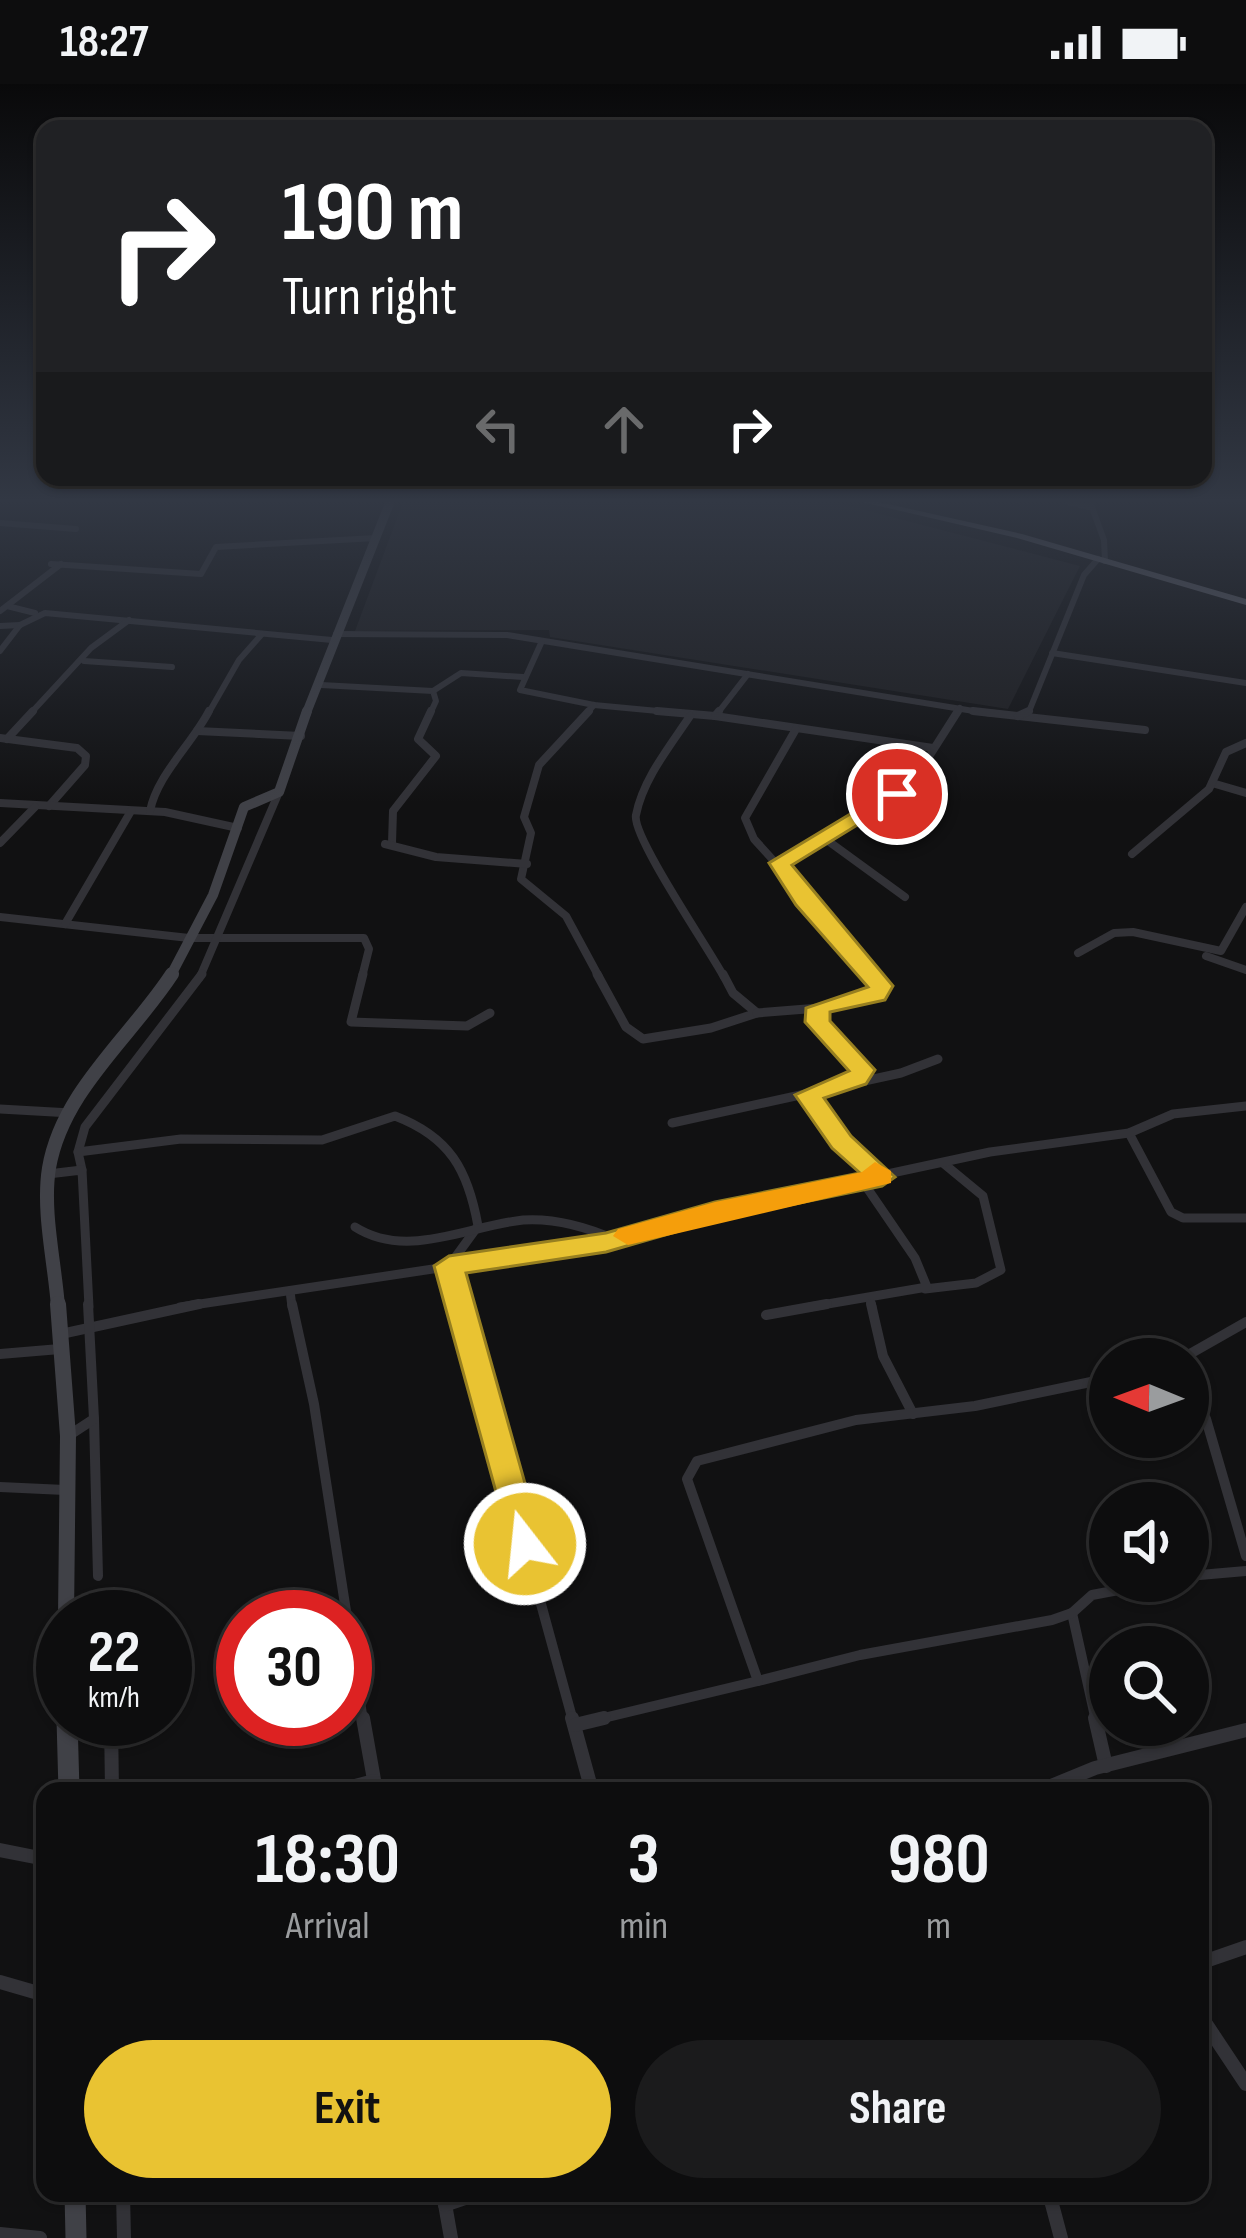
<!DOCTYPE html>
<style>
body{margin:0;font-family:"Sofia Sans Condensed",sans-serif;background:#1b1b1c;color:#f1f3f6;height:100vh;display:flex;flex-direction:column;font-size:45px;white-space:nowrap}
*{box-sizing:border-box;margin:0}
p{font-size:39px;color:#9a9c9e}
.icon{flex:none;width:66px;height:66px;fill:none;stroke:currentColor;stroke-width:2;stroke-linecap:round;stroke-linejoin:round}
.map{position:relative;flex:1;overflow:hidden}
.details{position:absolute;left:36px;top:1698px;width:1173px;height:420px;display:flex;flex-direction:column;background:#0d0d0e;border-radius:24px;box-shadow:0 3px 9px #0004,0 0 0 3px #2d2d2e}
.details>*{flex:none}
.banner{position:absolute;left:36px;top:36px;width:1176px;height:366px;border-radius:24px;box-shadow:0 3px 9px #0004,0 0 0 3px #2d2d2e;background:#202124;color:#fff;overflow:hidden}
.needle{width:78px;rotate:271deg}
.fabs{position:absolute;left:1089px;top:1254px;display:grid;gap:24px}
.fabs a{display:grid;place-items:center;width:120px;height:120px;border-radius:50%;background:#0d0d0e;box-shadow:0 3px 9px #0004,0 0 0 3px #2d2d2e;font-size:60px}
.speed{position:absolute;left:36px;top:1506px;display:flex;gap:24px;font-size:60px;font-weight:700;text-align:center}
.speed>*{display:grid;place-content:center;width:156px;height:156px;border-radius:50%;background:#0d0d0e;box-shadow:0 3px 9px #0004,0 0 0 3px #2d2d2e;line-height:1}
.speed small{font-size:30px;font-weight:400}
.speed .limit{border:18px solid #d22;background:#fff;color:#111}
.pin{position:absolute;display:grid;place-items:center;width:102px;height:102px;color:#fff;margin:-51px;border:6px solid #fff;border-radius:50%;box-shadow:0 3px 12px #0007}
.me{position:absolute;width:132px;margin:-66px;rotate:344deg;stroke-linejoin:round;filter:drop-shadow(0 0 9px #0008)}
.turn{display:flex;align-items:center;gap:42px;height:252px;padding:0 48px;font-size:54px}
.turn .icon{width:156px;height:156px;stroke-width:2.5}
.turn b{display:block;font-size:84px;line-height:102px}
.lanes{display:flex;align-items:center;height:114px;padding:0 48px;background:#0003;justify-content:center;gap:60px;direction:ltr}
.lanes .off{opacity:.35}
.eta{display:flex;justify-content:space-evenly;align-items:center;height:204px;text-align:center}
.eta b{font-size:72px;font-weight:700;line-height:84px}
.action{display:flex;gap:24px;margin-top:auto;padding:24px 48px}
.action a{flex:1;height:138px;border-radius:72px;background:#e9c332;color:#111;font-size:48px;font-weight:700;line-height:138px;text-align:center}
.action a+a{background:#1b1b1c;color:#f1f3f6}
.status{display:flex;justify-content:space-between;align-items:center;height:84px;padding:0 60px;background:#0d0d0e;direction:ltr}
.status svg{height:33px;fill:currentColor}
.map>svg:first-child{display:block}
</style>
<div class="status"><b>18:27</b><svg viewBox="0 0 49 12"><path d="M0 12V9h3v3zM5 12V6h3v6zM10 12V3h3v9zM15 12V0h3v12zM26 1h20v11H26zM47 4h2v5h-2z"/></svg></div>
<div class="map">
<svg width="1246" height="2154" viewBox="0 0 1246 2154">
<rect width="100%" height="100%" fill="#111112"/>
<!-- built -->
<path fill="#1d1d1f" d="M 403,418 L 834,418 L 1080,482 L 1008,625 L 550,553 L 549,546 L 355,547 Z"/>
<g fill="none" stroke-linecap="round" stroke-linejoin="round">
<!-- street-far4 -->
<g stroke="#323237" stroke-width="6">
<path d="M 1068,418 L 1089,423"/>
<path d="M 1090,418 L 1104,456 L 1105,477"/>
<path d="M 0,439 L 76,445"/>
<path d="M 51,480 L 201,490 L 216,463 L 376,454"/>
<path d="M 7,522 L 35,529"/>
<path d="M 0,527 L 61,480"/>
<path d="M 0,542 L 20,541"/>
<path d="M 336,550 L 507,551 L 992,630"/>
<path d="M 542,557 L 520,606 L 594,621 L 690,630"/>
<path d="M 0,567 L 20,541 L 45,529 L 332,556"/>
<path d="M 1052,569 L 1246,599"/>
<path d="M 84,577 L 172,583"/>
<path d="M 321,601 L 433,607 L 436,617 L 430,630"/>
<path d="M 433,607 L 461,589 L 523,593"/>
<path d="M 30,630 L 91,564 L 129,536"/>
<path d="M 208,630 L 239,576 L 262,550"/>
<path d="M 586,630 L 594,621"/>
<path d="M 717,630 L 748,590"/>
<path d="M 956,630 L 960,624"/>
<path d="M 1028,630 L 1084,491 L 1098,475"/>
</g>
<!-- street-far3 -->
<g stroke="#323237" stroke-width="8">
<path d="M 589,627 L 539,681 L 524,733 L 531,749 L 521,795 L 566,832 L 599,893"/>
<path d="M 657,627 L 715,632 L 719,627"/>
<path d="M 973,627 L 1145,646"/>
<path d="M 690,632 C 670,662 643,695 636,731 C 631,751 709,865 724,893"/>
<path d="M 715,632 L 933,664"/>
<path d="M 1018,632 L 1029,627"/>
<path d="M 796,645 L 745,734 L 754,755 L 846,857 L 870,893"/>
<path d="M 197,647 L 301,652"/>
<path d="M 0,654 L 77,664 L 86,672 L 85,681 L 49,722"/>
<path d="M 7,655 L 33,627"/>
<path d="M 1212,699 L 1246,709"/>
<path d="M 0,719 L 165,728 L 238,744"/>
<path d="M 150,727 C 157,691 192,660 209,627"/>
<path d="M 824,754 L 905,813"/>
<path d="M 0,759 L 35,723"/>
<path d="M 392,759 L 393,727 L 436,672 L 418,655 L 431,627"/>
<path d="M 385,760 L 436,773 L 527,780"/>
<path d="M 1132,770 L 1209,705 L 1226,668 L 1246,659"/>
<path d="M 780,779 L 909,704 L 958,627"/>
<path d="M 0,833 L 189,854 L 364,854 L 369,865 L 362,893"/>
<path d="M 65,840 L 131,727"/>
<path d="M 1078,869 L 1114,849 L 1133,848 L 1221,867 L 1246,823"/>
<path d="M 1206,872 L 1246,886"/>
<path d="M 200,893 L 279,708"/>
</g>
<!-- street-far2 -->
<g stroke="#323237" stroke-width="9">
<path d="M 363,890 L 351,938 L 467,942 L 490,929"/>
<path d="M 597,890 L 626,943 L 643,955 L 711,944 L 757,929 L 733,909 L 723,890"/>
<path d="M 819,924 L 817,938 L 861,982 L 857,994"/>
<path d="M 757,929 L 819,924 L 880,908 L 868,890"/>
<path d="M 808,1011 L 836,1052 L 882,1093"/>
<path d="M 0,1025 L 71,1029"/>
<path d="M 672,1039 L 901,989 L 938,975"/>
<path d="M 1129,1049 L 1171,1128 L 1183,1134 L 1246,1134"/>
<path d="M 78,1068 L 85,1043 L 202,890"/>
<path d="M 82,1086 L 78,1068 L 181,1055 L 322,1056 L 395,1032 C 450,1053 468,1086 478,1142 L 449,1182 L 460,1223"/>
<path d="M 48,1090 L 82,1086 L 89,1223"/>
<path d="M 355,1143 C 407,1176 467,1142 523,1136 C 554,1134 587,1143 616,1156"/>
<path d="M 925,1205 L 976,1199 L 1001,1186 L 983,1112 L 943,1079"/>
<path d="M 290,1207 L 292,1223"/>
<path d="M 870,1216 L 872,1223"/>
<path d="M 180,1223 L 606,1159 L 715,1127 L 990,1068 L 1129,1049 L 1173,1030 L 1246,1022"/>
<path d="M 810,1223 L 927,1203 L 915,1174 L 863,1098"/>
</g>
<!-- street-far1 -->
<g stroke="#323237" stroke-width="10">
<path d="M 292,1220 L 314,1320 L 363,1637"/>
<path d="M 459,1220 L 573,1637"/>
<path d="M 871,1220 L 883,1272 L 913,1330"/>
<path d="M 766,1231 L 827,1220"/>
<path d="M 61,1250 L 199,1220"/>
<path d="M 0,1270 L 60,1265"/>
<path d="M 1181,1275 L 1246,1238"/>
<path d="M 1188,1303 L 1206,1335 L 1246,1472"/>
<path d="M 94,1335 L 98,1492"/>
<path d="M 68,1352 L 94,1335 L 88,1220"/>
<path d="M 0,1403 L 65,1406"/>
<path d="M 1188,1492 L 1246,1487"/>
<path d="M 1072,1529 L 1096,1637"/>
<path d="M 758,1597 L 860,1571 L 1052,1536 L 1072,1529 L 1092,1511 L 1166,1497"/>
<path d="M 591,1637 L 758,1597 L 687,1395 L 697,1377 L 856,1336 L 975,1322 L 1110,1294"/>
</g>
<!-- street -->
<g stroke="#323237" stroke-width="14">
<path d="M 363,1634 L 376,1707"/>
<path d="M 572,1634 L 592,1707"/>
<path d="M 1095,1634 L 1106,1682"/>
<path d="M 111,1635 L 112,1707"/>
<path d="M 575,1641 L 604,1634"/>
<path d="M 336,1707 L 374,1697"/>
<path d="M 1039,1707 L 1095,1684 L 1246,1646"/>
<path d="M 0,1766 L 45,1775"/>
<path d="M 1200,1879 L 1246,1863"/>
<path d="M 0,1898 L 45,1911"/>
<path d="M 1200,1931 L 1246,2000"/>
<path d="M 123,2109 L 124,2154"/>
<path d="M 443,2109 L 451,2154"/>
<path d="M 1049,2109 L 1061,2154"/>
<path d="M 445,2121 L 480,2109"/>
<path d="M 0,2150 L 40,2154"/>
</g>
<!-- secondary-far4 -->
<path stroke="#404147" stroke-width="9" d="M 306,630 L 390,418"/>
<!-- secondary-far3 -->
<path stroke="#404147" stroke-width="10" d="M 170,893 L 213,811 L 244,723 L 279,708 L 307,627"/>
<!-- secondary-far2 -->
<path stroke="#404147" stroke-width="14" d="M 58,1223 C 55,1180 42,1127 49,1084 C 62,1007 131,953 172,890"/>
<!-- secondary-far1 -->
<path stroke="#404147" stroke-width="16" d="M 58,1220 L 68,1352 L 66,1533"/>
<!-- secondary -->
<g stroke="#404147" stroke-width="21">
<path d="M 67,1635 L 69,1707"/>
<path d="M 75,2109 L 76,2154"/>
</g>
<!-- highway -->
<path fill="#5e5f68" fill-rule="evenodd" d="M 862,418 L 879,418 L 1022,450 L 1246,515 L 1246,521 L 1017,454 Z"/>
</g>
<!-- sky -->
<linearGradient id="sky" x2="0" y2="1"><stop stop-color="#09090a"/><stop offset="0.58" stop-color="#323844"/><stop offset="1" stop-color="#323844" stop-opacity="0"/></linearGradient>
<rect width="1246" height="719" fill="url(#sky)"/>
<!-- route -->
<path fill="#e9c332" stroke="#977f20" stroke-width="3" d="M 890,706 L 908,710 L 792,781 L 893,902 L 885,916 L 830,928 L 830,937 L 875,986 L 866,1000 L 824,1014 L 851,1052 L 895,1093 L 882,1102 L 717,1136 L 606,1168 L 466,1189 L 542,1460 L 537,1470 L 513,1470 L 434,1182 L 449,1172 L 606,1149 L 715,1118 L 860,1089 L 832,1064 L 795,1011 L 849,987 L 805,938 L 806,924 L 868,903 L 796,821 L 769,779 Z"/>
<!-- slow -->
<path fill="#f59e0b" d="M 875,1078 L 891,1087 L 891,1099 L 628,1161 L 613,1152 L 618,1145 L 715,1118 L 862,1088 Z"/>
</svg>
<div class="fabs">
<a><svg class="needle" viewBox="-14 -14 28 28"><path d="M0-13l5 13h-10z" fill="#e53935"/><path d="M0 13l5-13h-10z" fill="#9a9c9e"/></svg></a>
<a><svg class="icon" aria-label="sound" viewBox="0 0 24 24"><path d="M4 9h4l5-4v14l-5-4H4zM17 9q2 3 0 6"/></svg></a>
<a><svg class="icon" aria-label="search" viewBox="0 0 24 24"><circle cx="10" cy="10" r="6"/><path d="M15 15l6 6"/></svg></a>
</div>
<div class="speed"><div>22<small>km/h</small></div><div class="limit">30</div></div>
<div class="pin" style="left:897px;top:710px;background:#d93025"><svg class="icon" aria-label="arrive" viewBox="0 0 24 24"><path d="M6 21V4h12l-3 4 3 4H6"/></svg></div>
<svg class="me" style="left:525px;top:1460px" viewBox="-20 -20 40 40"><circle r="17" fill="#e9c332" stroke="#fff" stroke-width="3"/><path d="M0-11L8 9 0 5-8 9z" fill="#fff"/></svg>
<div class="banner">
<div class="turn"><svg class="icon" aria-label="right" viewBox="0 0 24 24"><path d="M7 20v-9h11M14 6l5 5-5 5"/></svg><div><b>190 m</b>Turn right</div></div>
<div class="lanes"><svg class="icon off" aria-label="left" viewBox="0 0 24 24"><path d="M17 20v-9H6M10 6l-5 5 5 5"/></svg><svg class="icon off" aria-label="ahead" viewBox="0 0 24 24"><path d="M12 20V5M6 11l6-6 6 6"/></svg><svg class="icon" aria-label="right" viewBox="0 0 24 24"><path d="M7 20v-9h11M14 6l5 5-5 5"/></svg></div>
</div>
<section class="details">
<div class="eta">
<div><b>18:30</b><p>Arrival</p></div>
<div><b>3</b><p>min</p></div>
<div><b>980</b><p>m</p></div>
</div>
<div class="action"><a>Exit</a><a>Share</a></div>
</section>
</div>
